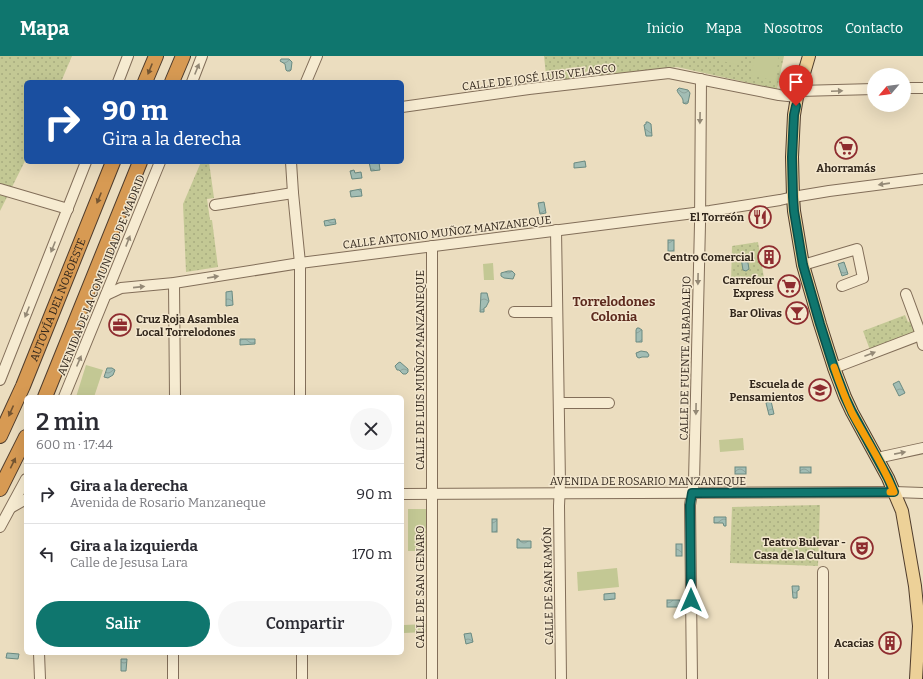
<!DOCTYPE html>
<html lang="es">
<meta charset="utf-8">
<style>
body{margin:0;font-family:Bitter,serif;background:#f7f7f7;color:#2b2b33;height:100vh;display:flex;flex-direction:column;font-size:15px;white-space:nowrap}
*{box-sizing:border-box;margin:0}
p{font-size:13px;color:#7c7c81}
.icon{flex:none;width:22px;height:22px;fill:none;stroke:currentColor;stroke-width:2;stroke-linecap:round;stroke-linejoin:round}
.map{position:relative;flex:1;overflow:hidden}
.sheet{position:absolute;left:24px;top:339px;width:380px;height:260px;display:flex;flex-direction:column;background:#fff;border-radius:6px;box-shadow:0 4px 16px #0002}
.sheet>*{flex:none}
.banner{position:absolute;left:24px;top:24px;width:380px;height:84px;border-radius:6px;box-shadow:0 4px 16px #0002;background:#1a4fa0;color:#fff;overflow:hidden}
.needle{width:26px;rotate:241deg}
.buttons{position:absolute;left:867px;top:12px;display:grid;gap:8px}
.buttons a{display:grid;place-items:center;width:44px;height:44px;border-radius:50%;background:#fff;box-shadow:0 4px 16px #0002;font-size:20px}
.pin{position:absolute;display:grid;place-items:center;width:34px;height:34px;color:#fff;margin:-41px -17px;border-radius:50% 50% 50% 0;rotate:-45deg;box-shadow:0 0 4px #0007}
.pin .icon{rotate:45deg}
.me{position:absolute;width:44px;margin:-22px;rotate:0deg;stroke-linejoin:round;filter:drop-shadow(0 0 3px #0008)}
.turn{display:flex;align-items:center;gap:14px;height:84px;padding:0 12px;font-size:18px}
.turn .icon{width:52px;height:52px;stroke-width:2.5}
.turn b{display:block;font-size:28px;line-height:34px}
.round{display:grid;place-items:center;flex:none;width:42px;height:42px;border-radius:21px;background:#f7f7f7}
.summary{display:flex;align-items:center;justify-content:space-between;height:68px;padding:0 12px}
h1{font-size:24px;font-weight:600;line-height:30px}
.primary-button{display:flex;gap:8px;margin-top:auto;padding:8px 12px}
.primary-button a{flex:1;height:46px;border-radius:24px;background:#0f766e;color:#fff;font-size:16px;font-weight:600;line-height:46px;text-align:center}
.primary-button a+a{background:#f7f7f7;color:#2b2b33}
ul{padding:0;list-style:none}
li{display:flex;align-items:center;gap:12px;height:60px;padding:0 12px;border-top:1px solid #e1e1e2}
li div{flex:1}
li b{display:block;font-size:15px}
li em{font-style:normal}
header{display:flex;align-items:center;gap:24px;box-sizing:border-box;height:56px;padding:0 20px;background:#0f766e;color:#fff}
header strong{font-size:19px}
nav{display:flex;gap:22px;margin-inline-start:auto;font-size:14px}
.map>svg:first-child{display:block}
</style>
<header>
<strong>Mapa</strong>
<nav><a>Inicio</a><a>Mapa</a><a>Nosotros</a><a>Contacto</a></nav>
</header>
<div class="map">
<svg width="923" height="623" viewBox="0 0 923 623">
<defs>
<pattern id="green-dots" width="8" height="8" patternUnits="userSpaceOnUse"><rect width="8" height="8" fill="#c3c894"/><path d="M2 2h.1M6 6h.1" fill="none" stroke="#a8ac7f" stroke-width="1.8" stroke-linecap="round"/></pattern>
<pattern id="water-waves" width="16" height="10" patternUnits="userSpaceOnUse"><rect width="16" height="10" fill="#a2bdb4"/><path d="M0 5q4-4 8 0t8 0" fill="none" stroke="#8ca29a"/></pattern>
</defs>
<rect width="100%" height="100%" fill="#ebddbf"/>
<!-- green -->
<g fill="url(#green-dots)">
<path d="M 0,0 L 72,0 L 61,26 L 26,26 L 26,103 L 0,155 Z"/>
<path d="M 544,0 L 784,0 L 777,33 L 677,11 L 547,28 Z"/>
<path d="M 201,106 L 209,106 L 214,142 L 207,143 L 210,164 L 212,164 L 218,211 L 186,216 L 183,148 Z"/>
<path d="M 758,186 L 764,222 L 731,226 L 732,190 Z"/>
<path d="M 905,259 L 908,266 L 913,264 L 918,276 L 870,294 L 863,275 Z"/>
<path d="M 820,449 L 818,510 L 730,507 L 732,451 Z"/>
</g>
<!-- pitch -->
<g fill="#c3c894">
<path d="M 717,0 L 742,0 L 740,9 L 717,4 Z"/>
<path d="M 755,0 L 779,0 L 775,25 L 751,19 Z"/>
<path d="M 493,207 L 494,224 L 484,224 L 483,208 Z"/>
<path d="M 86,309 L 103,314 L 94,341 L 76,341 Z"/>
<path d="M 743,382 L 744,394 L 720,396 L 719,384 Z"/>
<rect x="408" y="453" width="18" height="42"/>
<path d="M 617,512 L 619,531 L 578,535 L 577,516 Z"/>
<path d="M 427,568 L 427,576 L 404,577 L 404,569 Z"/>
</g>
<!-- water -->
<g fill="url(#water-waves)" stroke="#6a8a81">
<path d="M 281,3 L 289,3 L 292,6 L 291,14 L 290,15 L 287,15 L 286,14 L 285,8 L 280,5 Z"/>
<path d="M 679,32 L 688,34 L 690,37 L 688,47 L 686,48 L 683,47 C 684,41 678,39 677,34 Z"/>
<path d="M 646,66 L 648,66 L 651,68 L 652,80 L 646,80 L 644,69 L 646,68 Z"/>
<path d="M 585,105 L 586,111 L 574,112 L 574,107 Z"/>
<path d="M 369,106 L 379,106 L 380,114 L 371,115 Z"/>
<path d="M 354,114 L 355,117 L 361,116 L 362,122 L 352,123 L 350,115 Z"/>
<path d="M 361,133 L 362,140 L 351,141 L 350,135 Z"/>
<path d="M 544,146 L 546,157 L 540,158 L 538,147 Z"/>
<path d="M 335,163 L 336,168 L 325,170 L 324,165 Z"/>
<rect x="668" y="184" width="6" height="11"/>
<path d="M 747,201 L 749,213 L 746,215 L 743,214 L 741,202 Z"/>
<path d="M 844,206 L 848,218 L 842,220 L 838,208 Z"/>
<path d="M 508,215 L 512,215 L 515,218 L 513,223 L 504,222 L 501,220 L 501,217 Z"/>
<path d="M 232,235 L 233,249 L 226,250 L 226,236 Z"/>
<path d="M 481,237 L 487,237 L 489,245 L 486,251 L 484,252 L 484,256 L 480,256 Z"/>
<path d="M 639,272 L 642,274 L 642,286 L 636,286 L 636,274 L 637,272 Z"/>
<path d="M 240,283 L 255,283 L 255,288 L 240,289 Z"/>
<path d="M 641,295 L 647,296 L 649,299 L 648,301 L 642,301 L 639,302 L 637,301 L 636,297 Z"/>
<path d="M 400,306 L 408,313 L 408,316 L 406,318 L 403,318 L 399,314 L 397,314 L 395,310 L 398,307 Z"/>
<path d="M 107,312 L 112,312 L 115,314 L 113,319 L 108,322 L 104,321 Z"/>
<path d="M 899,325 L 905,337 L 899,340 L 893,328 Z"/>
<path d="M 771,345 L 774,358 L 769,359 L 766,347 Z"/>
<rect x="735" y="411" width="11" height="7"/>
<rect x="800" y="411" width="11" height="6"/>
<path d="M 714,461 L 726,461 L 726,470 L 724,470 L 723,467 L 714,467 Z"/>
<rect x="492" y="463" width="5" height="13"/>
<path d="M 517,483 L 519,483 L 520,485 L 531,485 L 531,492 L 517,492 Z"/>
<rect x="676" y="488" width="6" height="12"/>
<path d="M 792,530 L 799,530 L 799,534 L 797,535 L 797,542 L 793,542 Z"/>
<path d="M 615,537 L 615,543 L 604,544 L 604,538 Z"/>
<rect x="667" y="544" width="13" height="7"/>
<path d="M 471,577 L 473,586 L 466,588 L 464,578 Z"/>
<path d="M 7,597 L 19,598 L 18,603 L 6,602 Z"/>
<path d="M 121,603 L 127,603 L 126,615 L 121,615 Z"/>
</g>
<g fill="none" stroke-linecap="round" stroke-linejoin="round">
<!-- minor casing -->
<g stroke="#826e59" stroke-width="12">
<g id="minor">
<path d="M 118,26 L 128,0"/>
<path d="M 192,26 L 202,0"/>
<path d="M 306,26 L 317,0"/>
<path d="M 904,32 L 923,32"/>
<path d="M 799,35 L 874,33"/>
<path d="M 402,51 L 529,33 L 669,17 L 779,39 L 797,41"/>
<path d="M 291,106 L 293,137 L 300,207 L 300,341"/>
<path d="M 0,133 L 68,153"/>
<path d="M 215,149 L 293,137"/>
<path d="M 556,174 L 560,427 L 559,450 L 561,623"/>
<path d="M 432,190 L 432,623"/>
<path d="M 803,209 L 857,193 L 863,222 L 842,230"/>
<path d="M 174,227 L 175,341"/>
<path d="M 906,238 L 920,276 L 923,289"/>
<path d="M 106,239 L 121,232 L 174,227 L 300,207 L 710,155 L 780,144 L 793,141 L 829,135 L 923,123"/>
<path d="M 514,256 L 557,256"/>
<path d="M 834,312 L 923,278"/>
<path d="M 0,324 L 86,106"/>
<path d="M 64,341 L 160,106"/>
<path d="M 559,347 L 609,347"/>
<path d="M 877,402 L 923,392"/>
<path d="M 402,438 L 894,436 L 923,437"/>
<path d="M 12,451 L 26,443"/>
<path d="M 0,471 L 26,423"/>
<path d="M 39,597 L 40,623"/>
<path d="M 302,597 L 302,623"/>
<path d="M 173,623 L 173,597"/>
<path d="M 692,623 L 690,449 L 694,425 L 700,168 L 701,23"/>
<path d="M 823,623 L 823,516"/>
</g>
</g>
<!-- major casing -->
<g stroke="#503d2d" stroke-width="14">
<path id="major" d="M 809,0 L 797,41 L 794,59 L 792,101 L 793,141 L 794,155 L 803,209 L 820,268 L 834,312 L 845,341 L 852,356 L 888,422 L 902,455 L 915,530 L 919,570 L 916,623"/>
</g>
<!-- highway casing -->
<g stroke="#503d2d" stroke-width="16">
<g id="highway">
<path d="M 145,26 L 156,0"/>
<path d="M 172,26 L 183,0"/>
<path d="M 45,341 L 140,106"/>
<path id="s1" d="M 0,380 L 23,330 L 113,106"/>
<path d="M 0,433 L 26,381"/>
</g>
</g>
<!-- minor -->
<use href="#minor" stroke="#f6ebd1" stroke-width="10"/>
<!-- major -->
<use href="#major" stroke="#edd198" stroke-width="12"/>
<!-- highway -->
<use href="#highway" stroke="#d79a53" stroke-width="14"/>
</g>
<!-- one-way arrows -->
<defs><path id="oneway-solid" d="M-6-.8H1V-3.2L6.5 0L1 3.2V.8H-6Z"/></defs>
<g fill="#745532">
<use href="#oneway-solid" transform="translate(150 13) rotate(112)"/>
<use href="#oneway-solid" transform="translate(99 142) rotate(112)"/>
<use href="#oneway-solid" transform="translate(11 355) rotate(114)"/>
<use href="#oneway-solid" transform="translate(13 407) rotate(-64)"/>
</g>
<g fill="#948976">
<use href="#oneway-solid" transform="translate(197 13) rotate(-68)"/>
<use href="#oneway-solid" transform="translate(837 35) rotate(-2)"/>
<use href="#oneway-solid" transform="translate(700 62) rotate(91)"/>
<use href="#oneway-solid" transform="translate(884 128) rotate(172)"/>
<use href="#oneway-solid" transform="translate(128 185) rotate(-69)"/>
<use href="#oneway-solid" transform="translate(53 191) rotate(112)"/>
<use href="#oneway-solid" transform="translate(213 221) rotate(-9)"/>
<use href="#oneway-solid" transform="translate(698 223) rotate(91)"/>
<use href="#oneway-solid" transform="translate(139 231) rotate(-6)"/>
<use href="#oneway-solid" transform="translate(27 256) rotate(112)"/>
<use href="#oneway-solid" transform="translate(870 298) rotate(-21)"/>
<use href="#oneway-solid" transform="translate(79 305) rotate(-67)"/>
<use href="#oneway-solid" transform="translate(696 353) rotate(91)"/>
<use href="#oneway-solid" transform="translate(900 397) rotate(-11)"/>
</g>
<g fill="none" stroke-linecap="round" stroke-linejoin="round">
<!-- route casing -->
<g stroke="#0a4d48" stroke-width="10">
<path id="route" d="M 691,544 L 690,449 L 692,437 L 894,436 L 888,422 L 852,356 L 845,341 L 834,312 L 820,268 L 803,209 L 794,155 L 793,141 L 792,101 L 794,59 L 796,50"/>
</g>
<!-- route -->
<use href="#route" stroke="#0f766e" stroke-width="7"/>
<!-- slow -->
<path stroke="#f59e0b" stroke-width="7" d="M 834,311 C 839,326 845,342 852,357 C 866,383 883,408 894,436 L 890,436"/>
</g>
<!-- icons -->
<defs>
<g id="supermarket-ring" transform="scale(1.15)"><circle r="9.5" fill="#f3e7ce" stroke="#8e2c2f" stroke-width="1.5"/><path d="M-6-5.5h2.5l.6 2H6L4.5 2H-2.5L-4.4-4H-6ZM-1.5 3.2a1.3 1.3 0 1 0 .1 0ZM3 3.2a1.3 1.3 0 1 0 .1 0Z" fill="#8e2c2f"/></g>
<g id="restaurant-ring" transform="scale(1.15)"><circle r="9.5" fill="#f3e7ce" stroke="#8e2c2f" stroke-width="1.5"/><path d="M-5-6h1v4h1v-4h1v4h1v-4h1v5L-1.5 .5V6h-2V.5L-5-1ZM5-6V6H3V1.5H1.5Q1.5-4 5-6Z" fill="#8e2c2f"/></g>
<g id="building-ring" transform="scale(1.15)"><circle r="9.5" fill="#f3e7ce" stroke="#8e2c2f" stroke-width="1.5"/><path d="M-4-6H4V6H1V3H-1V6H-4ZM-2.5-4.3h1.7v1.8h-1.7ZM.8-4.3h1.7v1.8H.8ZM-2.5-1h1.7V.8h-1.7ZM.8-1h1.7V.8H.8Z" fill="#8e2c2f"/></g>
<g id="bar-ring" transform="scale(1.15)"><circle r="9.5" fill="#f3e7ce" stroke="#8e2c2f" stroke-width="1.5"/><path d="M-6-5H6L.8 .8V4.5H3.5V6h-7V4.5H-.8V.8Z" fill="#8e2c2f"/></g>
<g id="office-ring" transform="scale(1.15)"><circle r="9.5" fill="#f3e7ce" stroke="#8e2c2f" stroke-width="1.5"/><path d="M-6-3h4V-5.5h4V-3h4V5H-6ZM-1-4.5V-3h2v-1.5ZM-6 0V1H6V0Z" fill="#8e2c2f"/></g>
<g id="school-ring" transform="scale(1.15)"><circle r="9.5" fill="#f3e7ce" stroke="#8e2c2f" stroke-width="1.5"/><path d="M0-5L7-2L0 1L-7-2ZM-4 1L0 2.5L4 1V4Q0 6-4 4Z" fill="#8e2c2f"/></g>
<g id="theatre-ring" transform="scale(1.15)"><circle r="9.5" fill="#f3e7ce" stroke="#8e2c2f" stroke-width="1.5"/><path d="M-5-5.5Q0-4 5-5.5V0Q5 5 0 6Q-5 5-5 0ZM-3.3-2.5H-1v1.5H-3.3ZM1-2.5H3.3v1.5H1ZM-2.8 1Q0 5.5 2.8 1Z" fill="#8e2c2f"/></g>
</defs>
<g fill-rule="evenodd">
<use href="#supermarket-ring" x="846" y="92"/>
<use href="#restaurant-ring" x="760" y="161"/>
<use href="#building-ring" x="769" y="201"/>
<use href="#supermarket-ring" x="789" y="230"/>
<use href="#bar-ring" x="797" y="257"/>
<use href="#office-ring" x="120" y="269"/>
<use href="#school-ring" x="820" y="334"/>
<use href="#theatre-ring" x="862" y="492"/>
<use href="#building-ring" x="890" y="587"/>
</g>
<g text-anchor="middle" stroke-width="3" stroke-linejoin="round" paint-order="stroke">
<!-- street labels -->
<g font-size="11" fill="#32271c" stroke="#f3e7ce">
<text transform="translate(539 21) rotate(-7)" y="4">CALLE DE JOSÉ LUIS VELASCO</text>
<text transform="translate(447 176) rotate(-7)" y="4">CALLE ANTONIO MUÑOZ MANZANEQUE</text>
<text transform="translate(101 219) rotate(-68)" y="4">AVENIDA DE LA COMUNIDAD DE MADRID</text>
<text dy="4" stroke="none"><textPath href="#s1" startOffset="148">AUTOVÍA DEL NOROESTE</textPath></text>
<text transform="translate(685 302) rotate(-89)" y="4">CALLE DE FUENTE ALBADALEJO</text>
<text transform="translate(420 314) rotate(-90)" y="4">CALLE DE LUIS MUÑOZ MANZANEQUE</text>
<text x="648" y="429">AVENIDA DE ROSARIO MANZANEQUE</text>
<text transform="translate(548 530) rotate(-91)" y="4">CALLE DE SAN RAMÓN</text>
<text transform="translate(420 531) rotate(-90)" y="4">CALLE DE SAN GENARO</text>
</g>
<!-- poi labels -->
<g font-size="11" font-weight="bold" fill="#32271c" stroke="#f3e7ce" text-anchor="end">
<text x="846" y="116" text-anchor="middle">Ahorramás</text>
<text x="744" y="165">El Torreón</text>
<text x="754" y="205">Centro Comercial</text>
<text x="774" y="228">Carrefour<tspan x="774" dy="13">Express</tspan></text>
<text x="782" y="261">Bar Olivas</text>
<text x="136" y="267" text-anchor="start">Cruz Roja Asamblea<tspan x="136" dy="13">Local Torrelodones</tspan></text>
<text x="804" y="332">Escuela de<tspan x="804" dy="13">Pensamientos</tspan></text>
<text x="846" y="490">Teatro Bulevar -<tspan x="846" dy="13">Casa de la Cultura</tspan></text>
<text x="874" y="591">Acacias</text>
</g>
<!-- quarter labels -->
<g font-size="13" font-weight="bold" fill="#5d2a1e" stroke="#f3e7ce">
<text x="614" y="250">Torrelodones<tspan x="614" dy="15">Colonia</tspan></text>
</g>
</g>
</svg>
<div class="buttons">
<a><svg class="needle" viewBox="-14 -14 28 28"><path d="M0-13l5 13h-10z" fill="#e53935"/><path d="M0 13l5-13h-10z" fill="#7c7c81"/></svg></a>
</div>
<div class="pin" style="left:796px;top:50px;background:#d93025"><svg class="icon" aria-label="arrive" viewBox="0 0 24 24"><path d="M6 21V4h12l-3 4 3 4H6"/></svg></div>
<svg class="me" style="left:691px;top:544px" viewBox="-20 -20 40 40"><path d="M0-17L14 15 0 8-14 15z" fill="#0f766e" stroke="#fff" stroke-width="4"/></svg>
<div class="banner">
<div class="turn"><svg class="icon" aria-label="right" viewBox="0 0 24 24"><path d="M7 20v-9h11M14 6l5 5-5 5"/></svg><div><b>90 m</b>Gira a la derecha</div></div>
</div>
<section class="sheet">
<div class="summary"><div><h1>2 min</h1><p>600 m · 17:44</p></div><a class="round"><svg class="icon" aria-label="close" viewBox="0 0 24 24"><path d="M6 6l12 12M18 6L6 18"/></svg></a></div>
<ul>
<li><svg class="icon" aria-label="right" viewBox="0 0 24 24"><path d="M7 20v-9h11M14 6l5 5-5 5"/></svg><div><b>Gira a la derecha</b><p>Avenida de Rosario Manzaneque</p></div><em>90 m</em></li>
<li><svg class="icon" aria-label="left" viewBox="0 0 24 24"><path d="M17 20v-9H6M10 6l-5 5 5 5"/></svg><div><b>Gira a la izquierda</b><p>Calle de Jesusa Lara</p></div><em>170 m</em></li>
</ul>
<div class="primary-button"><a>Salir</a><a>Compartir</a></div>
</section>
</div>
